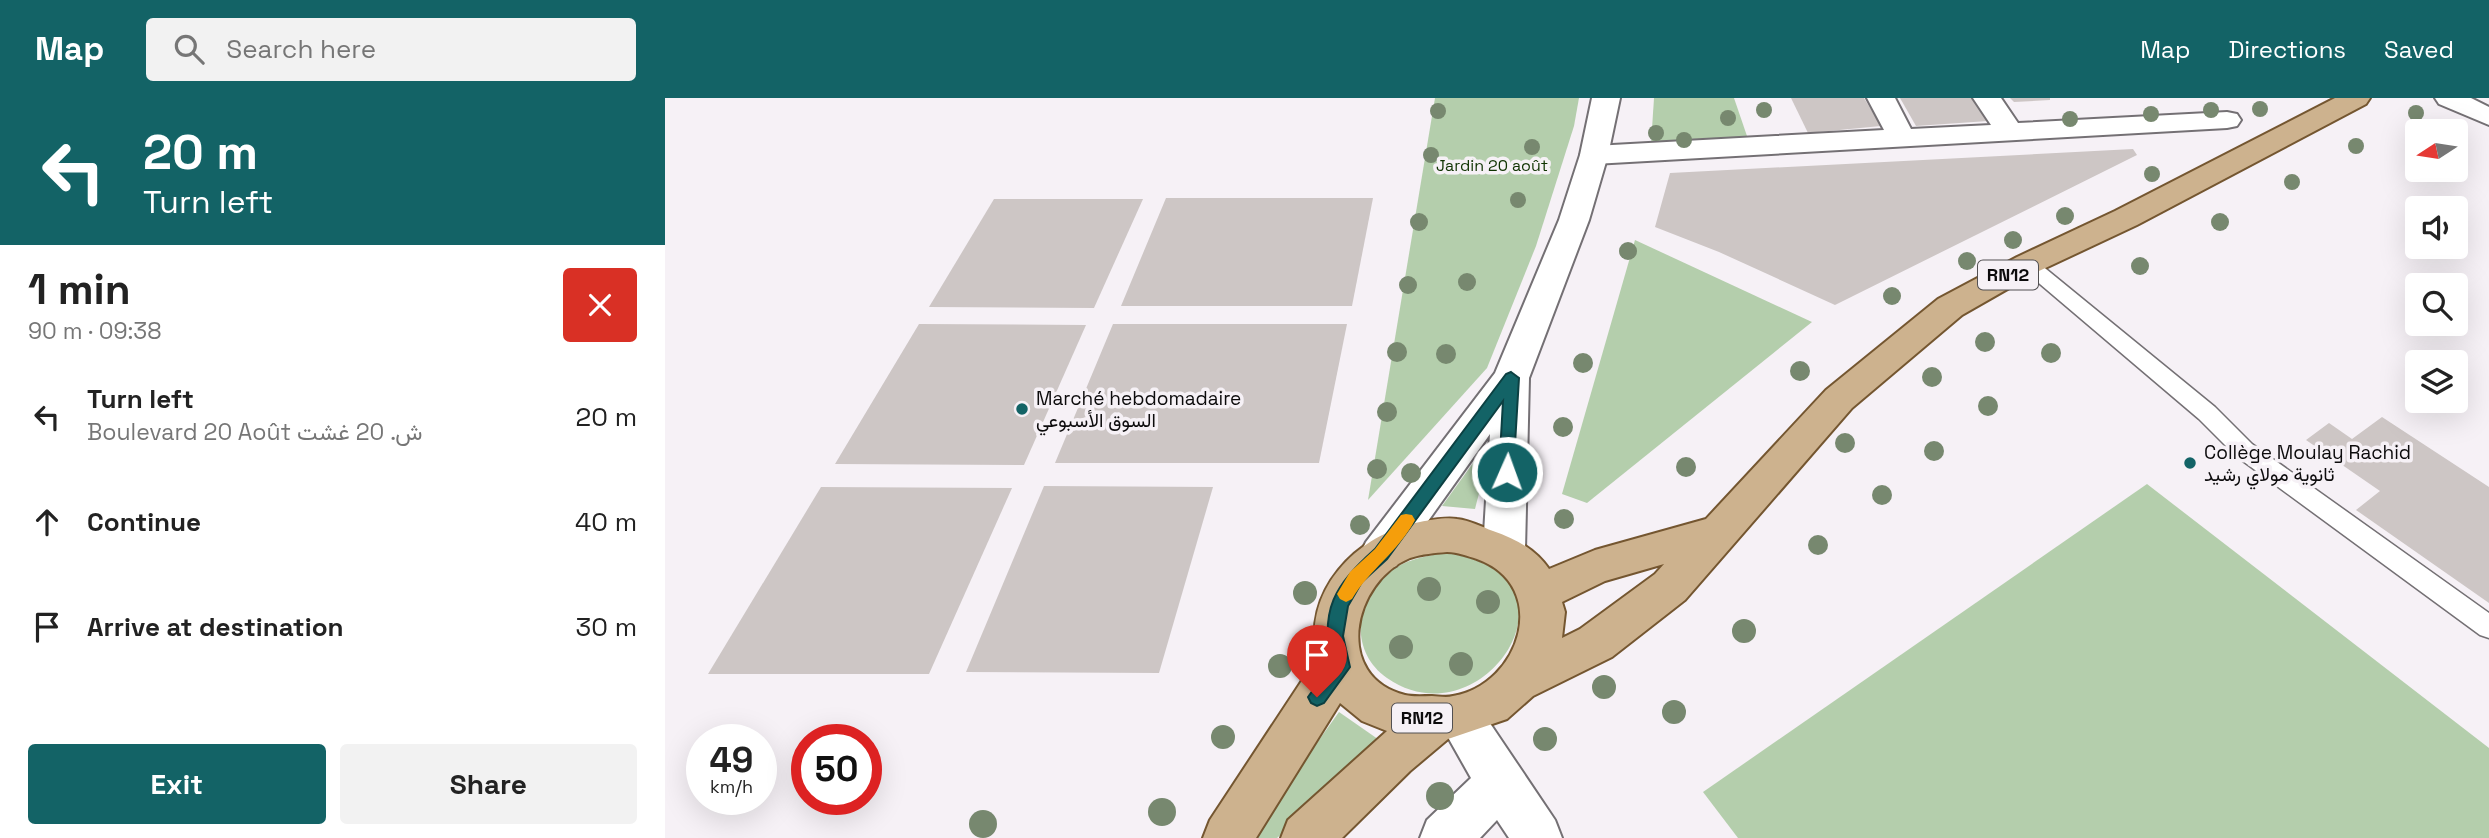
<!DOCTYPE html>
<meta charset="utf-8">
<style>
body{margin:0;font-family:"Space Grotesk",Vazirmatn,sans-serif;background:#f2f2f2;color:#222;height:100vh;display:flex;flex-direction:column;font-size:26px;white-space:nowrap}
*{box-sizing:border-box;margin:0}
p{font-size:23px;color:#767676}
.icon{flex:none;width:38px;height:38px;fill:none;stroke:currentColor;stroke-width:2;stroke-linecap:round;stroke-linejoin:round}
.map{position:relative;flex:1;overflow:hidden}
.side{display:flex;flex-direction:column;background:#fff;width:665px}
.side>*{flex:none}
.top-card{background:#136366;color:#fff;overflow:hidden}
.needle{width:46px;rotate:258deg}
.controls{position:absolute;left:1740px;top:21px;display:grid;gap:14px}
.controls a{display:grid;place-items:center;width:63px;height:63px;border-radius:7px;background:#fff;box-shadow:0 7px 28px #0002;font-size:35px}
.speed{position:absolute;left:21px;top:626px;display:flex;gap:14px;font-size:35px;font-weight:700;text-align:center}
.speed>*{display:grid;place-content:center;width:91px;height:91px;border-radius:50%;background:#fff;box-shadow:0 7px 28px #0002;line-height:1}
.speed small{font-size:18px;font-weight:400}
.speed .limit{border:10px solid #d22;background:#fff;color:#111}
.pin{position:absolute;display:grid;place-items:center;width:60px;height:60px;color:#fff;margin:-72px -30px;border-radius:50% 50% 50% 0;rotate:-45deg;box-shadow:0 0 7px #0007}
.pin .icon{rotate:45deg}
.me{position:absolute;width:77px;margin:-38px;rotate:2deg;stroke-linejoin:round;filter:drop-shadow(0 0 5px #0008)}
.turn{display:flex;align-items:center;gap:24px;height:147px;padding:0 28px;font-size:32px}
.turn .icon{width:91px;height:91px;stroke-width:2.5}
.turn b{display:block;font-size:49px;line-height:60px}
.round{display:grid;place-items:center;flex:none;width:74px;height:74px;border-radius:7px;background:#f2f2f2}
.summary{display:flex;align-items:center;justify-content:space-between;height:119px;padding:0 28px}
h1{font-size:42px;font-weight:600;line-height:52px}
.button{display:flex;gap:14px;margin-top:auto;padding:14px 28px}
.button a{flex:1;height:80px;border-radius:7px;background:#136366;color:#fff;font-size:28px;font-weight:600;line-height:80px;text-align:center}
.button a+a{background:#f2f2f2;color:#222}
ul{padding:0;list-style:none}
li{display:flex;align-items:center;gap:21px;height:105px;padding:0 28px}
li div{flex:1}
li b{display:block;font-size:26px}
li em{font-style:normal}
header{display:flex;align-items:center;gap:42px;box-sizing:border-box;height:98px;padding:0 35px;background:#136366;color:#fff}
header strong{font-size:33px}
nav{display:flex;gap:38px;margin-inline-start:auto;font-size:24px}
.search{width:490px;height:63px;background:#f2f2f2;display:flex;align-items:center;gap:18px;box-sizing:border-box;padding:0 24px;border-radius:7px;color:#767676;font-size:26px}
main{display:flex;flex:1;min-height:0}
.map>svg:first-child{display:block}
</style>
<header>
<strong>Map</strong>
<div class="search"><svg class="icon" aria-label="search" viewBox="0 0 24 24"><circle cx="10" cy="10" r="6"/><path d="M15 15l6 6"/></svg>Search here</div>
<nav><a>Map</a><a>Directions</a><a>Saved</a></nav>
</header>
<main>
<section class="side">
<div class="top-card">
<div class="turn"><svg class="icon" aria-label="left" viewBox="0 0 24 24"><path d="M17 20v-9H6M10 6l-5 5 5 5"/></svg><div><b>20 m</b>Turn left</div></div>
</div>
<div class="summary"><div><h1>1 min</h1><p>90 m · 09:38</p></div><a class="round" style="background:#d93025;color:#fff"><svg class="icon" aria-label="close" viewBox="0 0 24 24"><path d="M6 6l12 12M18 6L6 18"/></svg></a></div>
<ul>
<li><svg class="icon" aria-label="left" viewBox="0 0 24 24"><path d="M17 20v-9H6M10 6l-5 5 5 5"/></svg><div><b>Turn left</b><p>Boulevard 20 Août ش. 20 غشت</p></div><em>20 m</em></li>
<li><svg class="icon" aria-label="ahead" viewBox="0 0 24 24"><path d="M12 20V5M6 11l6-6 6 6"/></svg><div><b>Continue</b></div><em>40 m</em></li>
<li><svg class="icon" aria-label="arrive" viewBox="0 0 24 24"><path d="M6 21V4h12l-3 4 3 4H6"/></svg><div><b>Arrive at destination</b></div><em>30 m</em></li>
</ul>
<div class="button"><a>Exit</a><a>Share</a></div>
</section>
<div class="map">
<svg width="1824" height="740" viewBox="0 0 1824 740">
<rect width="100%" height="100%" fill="#f6f1f6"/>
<!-- green -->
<g fill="#b4ceac">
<path d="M 770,0 L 914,0 L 909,28 L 871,148 L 822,270 L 703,402 Z"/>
<path d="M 989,0 L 1069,0 L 1083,41 L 986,46 Z"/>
<path d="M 970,142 L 1147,224 L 922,405 L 897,396 Z"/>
<path d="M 829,336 L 810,411 L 777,408 Z"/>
<path d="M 1482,386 L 1824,650 L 1824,740 L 1073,740 L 1038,694 Z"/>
<path d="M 781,455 C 931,476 818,647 722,580 C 687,556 688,508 718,479 C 735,463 758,458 781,455 Z"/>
<path d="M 674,614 L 720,646 L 612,740 L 584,740 Z"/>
</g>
<!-- building -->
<g fill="#cdc6c5">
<path d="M 1126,0 L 1199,0 L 1216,28 L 1143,35 Z"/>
<path d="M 1235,0 L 1308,0 L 1323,23 L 1251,28 Z"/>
<path d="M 1345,0 L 1385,0 L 1385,2 L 1349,4 Z"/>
<path d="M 1468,51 L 1472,57 L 1170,207 L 1054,154 L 990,129 L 1005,75 Z"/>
<path d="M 501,100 L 708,100 L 687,208 L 456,208 Z"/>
<path d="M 329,101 L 478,101 L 429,210 L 264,209 Z"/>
<path d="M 254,226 L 421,227 L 359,367 L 170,366 Z"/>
<path d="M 448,226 L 682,226 L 654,365 L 390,365 Z"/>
<path d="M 1717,319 L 1824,389 L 1824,505 L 1691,412 L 1715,393 L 1641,342 L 1664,325 L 1687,341 Z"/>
<path d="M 379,388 L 548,389 L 494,575 L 301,574 Z"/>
<path d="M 156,389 L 347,390 L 264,576 L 43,576 Z"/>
</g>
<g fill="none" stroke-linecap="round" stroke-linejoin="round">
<!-- lane casing -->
<g stroke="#747074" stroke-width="3">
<path id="lane" d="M 1363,160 L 1370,162 L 1550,309 L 1587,346 L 1824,515 L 1824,540 L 1815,537 L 1571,358 L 1534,321 L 1356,170 L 1353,166 L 1356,162 Z"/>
</g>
<!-- street casing -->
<g stroke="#747074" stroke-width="4">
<g id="street">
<path d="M 1202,0 L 1230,0 L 1246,31 L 1326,27 L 1308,0 L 1336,0 L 1353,25 L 1562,14 L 1572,16 L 1576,22 L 1572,28 L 1562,30 L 929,66 L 919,63 L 915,57 L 919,51 L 929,48 L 1219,32 Z"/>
<path d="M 1770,0 L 1806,0 L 1824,9 L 1824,27 L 1774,6 Z"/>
<path d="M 794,597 L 810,603 L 890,722 L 897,740 L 844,740 L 832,722 L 815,740 L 755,740 L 762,722 L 806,680 L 771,618 L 778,603 Z"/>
</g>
</g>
<!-- secondary casing -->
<g stroke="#747074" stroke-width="4">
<path id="secondary" d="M 927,0 L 955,0 L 943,57 L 924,122 L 864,280 L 860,452 L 854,464 L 839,469 L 824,464 L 818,452 L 825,336 L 731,468 L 716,473 L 701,468 L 695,456 L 701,444 L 830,275 L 894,122 L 915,57 Z"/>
</g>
<!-- primary casing -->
<g stroke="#745630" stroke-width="4">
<path id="primary" d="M 1670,0 L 1705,0 L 1701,6 L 1472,127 L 1374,173 L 1297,217 L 1187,310 L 1020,502 L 947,559 L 868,598 L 842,621 L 783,641 L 745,673 L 677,740 L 616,740 L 623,722 L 722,633 L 697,623 L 675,605 L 591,740 L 538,740 L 545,722 L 636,584 L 653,562 C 635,494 692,436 755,424 C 766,422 781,419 792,421 C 804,422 817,429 828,433 C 851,441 870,451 884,471 L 930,452 L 1041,421 L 1161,292 L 1273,201 L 1352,159 L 1450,113 ZM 782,454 C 793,454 802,458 812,461 C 887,488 855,587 788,598 C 781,600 773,598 767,598 C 758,598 748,599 740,597 C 668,579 687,484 745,460 C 757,456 770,455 782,454 ZM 999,466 L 990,476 L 915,531 L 897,540 L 900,514 L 897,504 L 940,483 Z"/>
</g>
<!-- lane -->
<use href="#lane" fill="#fff" fill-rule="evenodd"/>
<!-- street -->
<use href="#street" fill="#fff" fill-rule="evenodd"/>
<!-- secondary -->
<use href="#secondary" fill="#fff" fill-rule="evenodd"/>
<!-- primary -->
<use href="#primary" fill="#cdb28e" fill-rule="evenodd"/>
</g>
<!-- trees -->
<g fill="#77886f">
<circle cx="1595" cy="11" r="8"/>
<circle cx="1099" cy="12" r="8"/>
<circle cx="1546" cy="12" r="8"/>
<circle cx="773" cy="13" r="8"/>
<circle cx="1751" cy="15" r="8"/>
<circle cx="1486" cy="16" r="8"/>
<circle cx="1063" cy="20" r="8"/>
<circle cx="1405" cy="21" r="8"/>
<circle cx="991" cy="35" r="8"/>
<circle cx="1019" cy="42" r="8"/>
<circle cx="1691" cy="48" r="8"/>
<circle cx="867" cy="49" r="8"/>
<circle cx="766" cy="57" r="8"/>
<circle cx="1487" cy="76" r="8"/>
<circle cx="1627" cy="84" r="8"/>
<circle cx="853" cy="102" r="8"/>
<circle cx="1400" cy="118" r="9"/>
<circle cx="754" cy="124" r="9"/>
<circle cx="1555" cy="124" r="9"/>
<circle cx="1348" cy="142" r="9"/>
<circle cx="963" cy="153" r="9"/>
<circle cx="1302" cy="163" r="9"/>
<circle cx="1475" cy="168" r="9"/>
<circle cx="802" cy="184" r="9"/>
<circle cx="743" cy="187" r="9"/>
<circle cx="1227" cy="198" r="9"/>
<circle cx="1320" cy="244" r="10"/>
<circle cx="732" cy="254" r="10"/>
<circle cx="1386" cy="255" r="10"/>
<circle cx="781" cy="256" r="10"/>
<circle cx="918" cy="265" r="10"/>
<circle cx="1135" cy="273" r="10"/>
<circle cx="1267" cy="279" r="10"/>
<circle cx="1323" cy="308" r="10"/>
<circle cx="722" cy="314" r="10"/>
<circle cx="898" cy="329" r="10"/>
<circle cx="1180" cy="345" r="10"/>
<circle cx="1269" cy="353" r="10"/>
<circle cx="1021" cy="369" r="10"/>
<circle cx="712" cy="371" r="10"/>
<circle cx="746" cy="375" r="10"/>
<circle cx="1217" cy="397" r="10"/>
<circle cx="899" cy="421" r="10"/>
<circle cx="695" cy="427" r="10"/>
<circle cx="1153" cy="447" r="10"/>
<circle cx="764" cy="491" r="12"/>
<circle cx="640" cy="495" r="12"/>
<circle cx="823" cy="504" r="12"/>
<circle cx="1079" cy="533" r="12"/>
<circle cx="736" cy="549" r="12"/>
<circle cx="796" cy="566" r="12"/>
<circle cx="615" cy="568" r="12"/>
<circle cx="939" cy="589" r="12"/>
<circle cx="1009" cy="614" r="12"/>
<circle cx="558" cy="639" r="12"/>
<circle cx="880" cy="641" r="12"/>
<circle cx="775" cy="698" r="14"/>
<circle cx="497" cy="714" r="14"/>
<circle cx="318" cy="726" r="14"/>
</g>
<!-- route -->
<path fill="#136366" stroke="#0c4042" stroke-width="2" d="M 846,274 L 854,280 L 848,379 L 836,379 L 834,374 L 838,303 L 722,461 L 697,484 L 683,508 L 678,538 L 685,569 L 659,605 L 652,608 L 646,605 L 643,599 L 666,567 C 655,511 669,488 710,451 L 841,276 Z"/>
<!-- slow -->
<path fill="#f59e0b" d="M 741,416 L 747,417 L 750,422 C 734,453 704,472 687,501 L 681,504 L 675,501 L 672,496 L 685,474 L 710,451 L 736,417 Z"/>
<!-- markers -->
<g fill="#136366" stroke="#f6f1f6" stroke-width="2.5">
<circle cx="357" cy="311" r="7"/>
<circle cx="1525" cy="365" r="7"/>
</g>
<g text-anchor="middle" stroke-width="7" stroke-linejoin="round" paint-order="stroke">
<!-- far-park labels -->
<g font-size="16" fill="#0f3301" stroke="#f6f1f6">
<text x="827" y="73">Jardin 20 août</text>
</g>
<!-- shield labels -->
<g fill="#f6f1f6" stroke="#525052" stroke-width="2">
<rect x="1313" y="162.5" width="60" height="29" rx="5"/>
<rect x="727" y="605.5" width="60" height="29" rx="5"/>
</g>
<g font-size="18" font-weight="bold" fill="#0c0b0c">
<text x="1343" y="183">RN12</text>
<text x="757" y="626">RN12</text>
</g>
<!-- poi labels -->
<g font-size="19" fill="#0c0b0c" stroke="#f6f1f6" text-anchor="start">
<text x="371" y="307">Marché hebdomadaire<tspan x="371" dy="22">السوق الأسبوعي</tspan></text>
<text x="1539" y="361">Collège Moulay Rachid<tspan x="1539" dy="22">ثانوية مولاي رشيد</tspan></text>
</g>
</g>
</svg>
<div class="controls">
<a><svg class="needle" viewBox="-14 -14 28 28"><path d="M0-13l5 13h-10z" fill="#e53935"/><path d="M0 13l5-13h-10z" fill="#767676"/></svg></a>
<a><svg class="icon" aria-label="sound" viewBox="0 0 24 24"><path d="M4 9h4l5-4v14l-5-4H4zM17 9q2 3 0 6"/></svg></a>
<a><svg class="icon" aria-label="search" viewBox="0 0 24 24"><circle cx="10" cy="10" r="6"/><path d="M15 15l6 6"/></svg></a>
<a><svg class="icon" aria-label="layers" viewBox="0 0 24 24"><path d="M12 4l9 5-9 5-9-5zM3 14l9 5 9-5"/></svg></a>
</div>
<div class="speed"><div>49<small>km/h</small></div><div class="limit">50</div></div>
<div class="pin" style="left:652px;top:599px;background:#d93025"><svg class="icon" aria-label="arrive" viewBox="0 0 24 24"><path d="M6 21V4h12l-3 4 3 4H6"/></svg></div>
<svg class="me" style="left:842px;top:374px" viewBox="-20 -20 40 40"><circle r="17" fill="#136366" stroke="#fff" stroke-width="3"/><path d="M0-11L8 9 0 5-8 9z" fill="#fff"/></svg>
</div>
</main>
